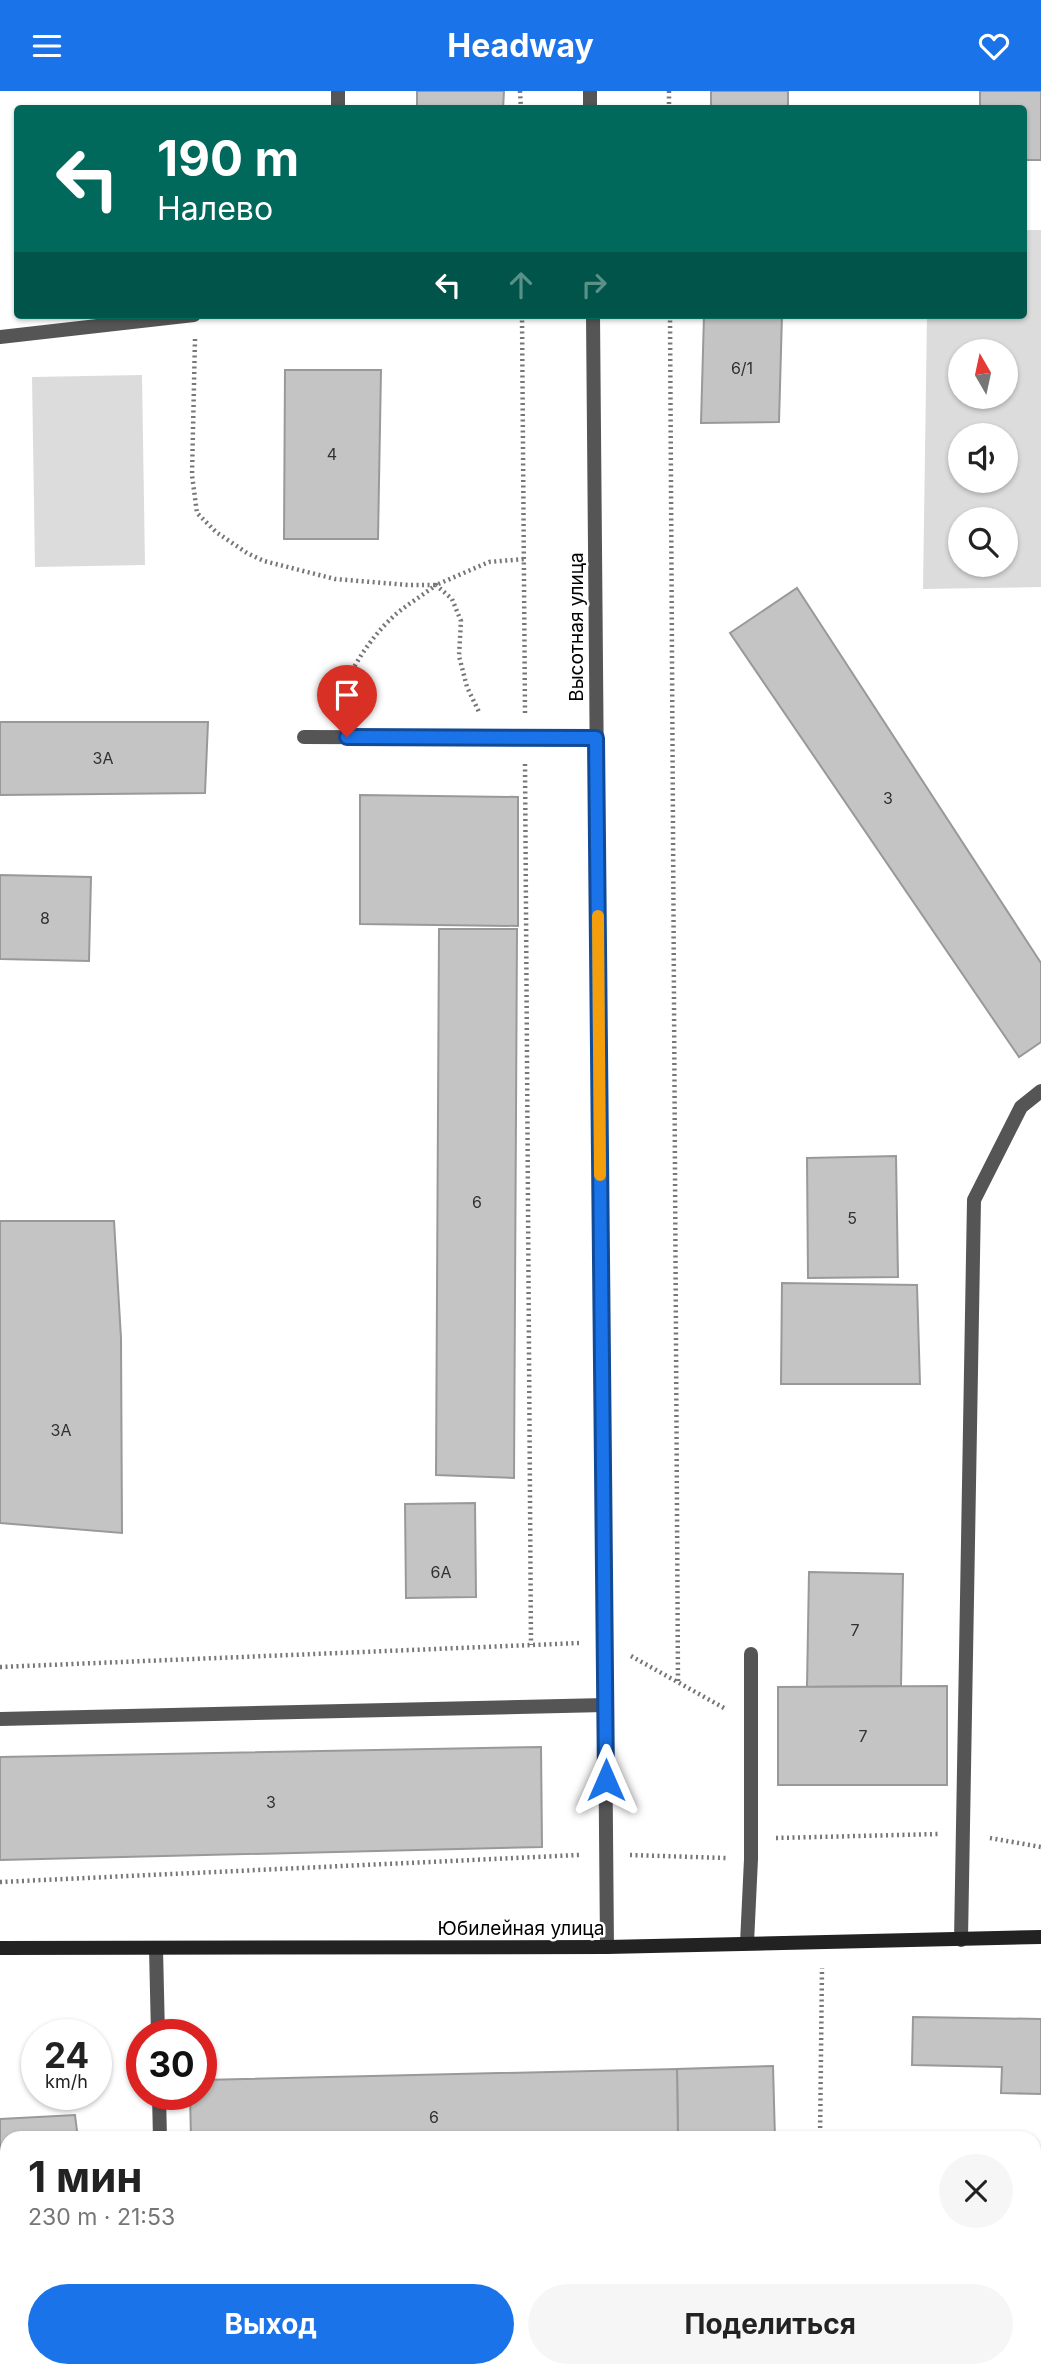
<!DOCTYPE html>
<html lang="ru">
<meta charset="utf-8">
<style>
body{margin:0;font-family:Inter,sans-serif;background:#f6f6f6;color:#222;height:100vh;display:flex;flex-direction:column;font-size:26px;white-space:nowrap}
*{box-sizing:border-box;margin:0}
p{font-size:23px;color:#767676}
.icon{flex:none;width:38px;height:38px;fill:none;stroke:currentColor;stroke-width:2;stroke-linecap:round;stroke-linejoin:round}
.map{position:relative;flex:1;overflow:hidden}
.drawer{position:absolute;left:0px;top:2040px;width:1041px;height:247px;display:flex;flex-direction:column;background:#fff;border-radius:21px 21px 0 0;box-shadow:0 2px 5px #0004}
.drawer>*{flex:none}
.banner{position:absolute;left:14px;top:14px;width:1013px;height:214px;border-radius:7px;box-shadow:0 2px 5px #0004;background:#00695c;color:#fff;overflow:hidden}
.needle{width:46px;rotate:351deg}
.controls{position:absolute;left:948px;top:248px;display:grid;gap:14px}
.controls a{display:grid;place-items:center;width:70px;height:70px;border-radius:50%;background:#fff;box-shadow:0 2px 5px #0004;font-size:35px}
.speed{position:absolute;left:21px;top:1928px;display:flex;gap:14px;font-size:35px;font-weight:700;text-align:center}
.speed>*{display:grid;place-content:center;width:91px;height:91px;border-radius:50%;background:#fff;box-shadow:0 2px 5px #0004;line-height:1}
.speed small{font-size:18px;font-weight:400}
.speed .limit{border:10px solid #d22;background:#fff;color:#111}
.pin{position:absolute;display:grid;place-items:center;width:60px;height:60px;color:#fff;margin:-72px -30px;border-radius:50% 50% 50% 0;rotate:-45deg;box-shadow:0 0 7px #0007}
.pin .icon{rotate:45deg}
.me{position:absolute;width:77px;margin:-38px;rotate:0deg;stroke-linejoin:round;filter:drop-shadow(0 0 5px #0008)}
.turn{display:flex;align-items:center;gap:24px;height:147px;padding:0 28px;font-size:32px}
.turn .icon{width:91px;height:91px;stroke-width:2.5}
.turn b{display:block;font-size:49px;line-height:60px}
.lanes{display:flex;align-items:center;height:66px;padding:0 28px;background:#0003;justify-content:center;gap:35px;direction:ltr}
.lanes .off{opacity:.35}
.round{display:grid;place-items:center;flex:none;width:74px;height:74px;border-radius:37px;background:#f6f6f6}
.headline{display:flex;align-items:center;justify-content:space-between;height:119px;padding:0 28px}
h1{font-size:42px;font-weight:700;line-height:52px}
.primary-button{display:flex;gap:14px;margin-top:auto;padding:14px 28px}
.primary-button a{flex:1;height:80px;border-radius:42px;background:#1a73e8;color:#fff;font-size:28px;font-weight:700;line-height:80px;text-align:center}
.primary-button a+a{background:#f6f6f6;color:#222}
header{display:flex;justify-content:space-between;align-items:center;height:91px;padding:0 28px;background:#1a73e8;color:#fff;font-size:32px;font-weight:700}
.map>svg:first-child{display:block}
</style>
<header><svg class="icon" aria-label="menu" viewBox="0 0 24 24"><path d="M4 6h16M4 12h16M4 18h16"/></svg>Headway<svg class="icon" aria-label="heart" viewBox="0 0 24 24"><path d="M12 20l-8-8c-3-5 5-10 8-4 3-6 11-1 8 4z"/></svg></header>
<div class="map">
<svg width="1041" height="2286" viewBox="0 0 1041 2286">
<rect width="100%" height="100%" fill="#fff"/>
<!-- green -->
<g fill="#dcdcdc" fill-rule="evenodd">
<path d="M 1024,139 L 1041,139 L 1041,496 L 923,498 L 927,224 L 1024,224 ZM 961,261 L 1006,261 L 1006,306 L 961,306 ZM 961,345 L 1006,345 L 1006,390 L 961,390 ZM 961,429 L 1006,429 L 1006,474 L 961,474 Z"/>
<path d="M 142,284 L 145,474 L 35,476 L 32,286 Z"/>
</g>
<!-- building -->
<g fill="#c4c4c4" stroke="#999" stroke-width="2">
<path d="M 417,0 L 504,0 L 503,18 L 417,18 Z"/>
<rect x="711" y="0" width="77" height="18"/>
<path d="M 980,0 L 1041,0 L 1041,69 L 1024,69 L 1024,18 L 980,18 Z"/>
<path d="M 704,224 L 782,224 L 779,331 L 701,332 Z"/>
<path d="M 285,279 L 381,279 L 378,448 L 284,448 Z"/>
<path d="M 797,497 L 1041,872 L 1041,951 L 1019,966 L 730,542 Z"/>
<path d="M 0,631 L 208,631 L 205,702 L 0,704 Z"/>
<path d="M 360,704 L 518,706 L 518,835 L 360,833 Z"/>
<path d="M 0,784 L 91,786 L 89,870 L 0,868 Z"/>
<path d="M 439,838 L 517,838 L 514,1387 L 436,1384 Z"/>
<path d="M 896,1065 L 898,1186 L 808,1187 L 807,1067 Z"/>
<path d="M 0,1130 L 114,1130 L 121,1247 L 122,1442 L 0,1432 Z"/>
<path d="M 782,1192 L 917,1194 L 920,1293 L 781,1293 Z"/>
<path d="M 475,1412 L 476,1506 L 406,1507 L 405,1413 Z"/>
<path d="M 809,1481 L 903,1483 L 901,1595 L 807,1596 Z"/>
<path d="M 947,1595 L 947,1694 L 778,1694 L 778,1596 Z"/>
<path d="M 541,1656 L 542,1756 L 0,1769 L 0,1666 Z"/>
<path d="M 913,1926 L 1041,1928 L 1041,2003 L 1001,2002 L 1002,1976 L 912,1974 Z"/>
<path d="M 773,1975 L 775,2048 L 678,2048 L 677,1978 Z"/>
<path d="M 677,1978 L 678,2048 L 191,2048 L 190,2004 L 201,2004 L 201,1989 Z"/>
<path d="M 75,2024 L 78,2048 L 7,2048 L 7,2088 L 0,2088 L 0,2028 Z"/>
<path d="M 0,2178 L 7,2178 L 7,2280 L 95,2280 L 96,2286 L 0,2286 Z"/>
<path d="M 425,2280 L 626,2280 L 626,2286 L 424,2286 Z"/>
<rect x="929" y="2280" width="93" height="6"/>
</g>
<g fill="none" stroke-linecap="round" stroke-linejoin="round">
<!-- path -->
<g stroke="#777" stroke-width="4.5" stroke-dasharray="2 3.5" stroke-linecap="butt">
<path d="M 520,0 L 521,18"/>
<path d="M 669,0 L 669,18"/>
<path d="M 522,224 L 525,622"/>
<path d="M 670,224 L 678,1592"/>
<path d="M 195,248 L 192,384 L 197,422 L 216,441 L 247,462 L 264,470 L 335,488 L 408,494 L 436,494 L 489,471 L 524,468"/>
<path d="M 334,620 C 347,584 367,549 396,523 C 408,513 423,504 436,494 L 452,508 L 461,530 L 459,565 L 467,596 L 479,621"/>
<path d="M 525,673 L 531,1554"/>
<path d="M 631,1565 L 724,1617"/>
<path d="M 0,1576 L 580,1552"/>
<path d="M 776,1747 L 939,1743"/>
<path d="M 990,1747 L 1041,1756"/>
<path d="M 630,1764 L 726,1767"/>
<path d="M 0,1791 L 579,1764"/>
<path d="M 820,2048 L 822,1877"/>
</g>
<!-- lane -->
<g stroke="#555" stroke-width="14">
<path d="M 338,18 L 338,0"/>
<path d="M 0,246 L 194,224"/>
<path d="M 304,646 L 596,647"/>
<path d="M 0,1628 L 605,1614"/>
<path d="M 961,1849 L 974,1109 L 1021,1016 L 1041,1000"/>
<path d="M 747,1852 L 751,1768 L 751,1563"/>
<path d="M 0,2134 L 7,2133"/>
<path d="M 365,2280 L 365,2286"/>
<path d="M 670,2280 L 671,2286"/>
</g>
<!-- street -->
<g stroke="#555" stroke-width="14">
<path d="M 590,0 L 590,18"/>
<path d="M 593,224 L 607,1856"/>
<path d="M 156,1857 L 158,1944"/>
<path d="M 159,2004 L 160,2048"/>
<path d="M 163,2280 L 164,2286"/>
<path d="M 764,2280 L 764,2286"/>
</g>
<!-- secondary -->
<path stroke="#222" stroke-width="14" d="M 0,1857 L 607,1856 L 1041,1846"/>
</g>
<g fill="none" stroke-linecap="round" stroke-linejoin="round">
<!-- route casing -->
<g stroke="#114b97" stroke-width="18">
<path id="route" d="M 347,646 L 596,647 L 606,1689"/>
</g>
<!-- route -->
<use href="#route" stroke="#1a73e8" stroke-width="12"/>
<!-- slow -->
<path stroke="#f59e0b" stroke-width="12" d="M 598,825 L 600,1084"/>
</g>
<g text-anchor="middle" stroke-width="5" stroke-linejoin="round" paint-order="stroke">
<!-- number labels -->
<g font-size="16" fill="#313131">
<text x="742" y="283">6/1</text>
<text x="332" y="369">4</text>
<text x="103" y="673">3А</text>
<text x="888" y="713">3</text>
<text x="45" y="833">8</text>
<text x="477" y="1117">6</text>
<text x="852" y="1133">5</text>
<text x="61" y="1345">3А</text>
<text x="441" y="1487">6А</text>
<text x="855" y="1545">7</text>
<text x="863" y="1651">7</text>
<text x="271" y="1717">3</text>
<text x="434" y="2032">6</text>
</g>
<!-- street labels -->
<g font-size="19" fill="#000" stroke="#fff">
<text transform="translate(576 536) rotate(-90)" y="7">Высотная улица</text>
<text x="521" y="1844">Юбилейная улица</text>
</g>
</g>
</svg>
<div class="controls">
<a><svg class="needle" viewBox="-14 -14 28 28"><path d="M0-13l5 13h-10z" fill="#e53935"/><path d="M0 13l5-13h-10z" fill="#767676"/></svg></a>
<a><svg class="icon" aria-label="sound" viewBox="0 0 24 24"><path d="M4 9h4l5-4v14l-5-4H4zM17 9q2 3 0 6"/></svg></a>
<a><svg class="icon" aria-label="search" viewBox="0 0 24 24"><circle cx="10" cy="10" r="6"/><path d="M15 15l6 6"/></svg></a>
</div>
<div class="speed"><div>24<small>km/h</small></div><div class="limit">30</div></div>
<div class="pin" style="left:347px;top:646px;background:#d93025"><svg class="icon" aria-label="arrive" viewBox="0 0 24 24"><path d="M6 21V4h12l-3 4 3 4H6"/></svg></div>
<svg class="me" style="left:606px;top:1689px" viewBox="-20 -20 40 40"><path d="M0-17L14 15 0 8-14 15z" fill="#1a73e8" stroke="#fff" stroke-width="4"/></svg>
<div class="banner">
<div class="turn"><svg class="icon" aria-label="left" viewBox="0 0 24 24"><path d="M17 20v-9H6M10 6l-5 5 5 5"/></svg><div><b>190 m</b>Налево</div></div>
<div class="lanes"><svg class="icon" aria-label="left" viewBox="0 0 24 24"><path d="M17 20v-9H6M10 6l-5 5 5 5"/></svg><svg class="icon off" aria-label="ahead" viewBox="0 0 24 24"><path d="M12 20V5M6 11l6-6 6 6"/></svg><svg class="icon off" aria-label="right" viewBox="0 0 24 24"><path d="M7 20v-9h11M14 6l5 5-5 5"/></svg></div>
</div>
<section class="drawer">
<div class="headline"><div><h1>1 мин</h1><p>230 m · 21:53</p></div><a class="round"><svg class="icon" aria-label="close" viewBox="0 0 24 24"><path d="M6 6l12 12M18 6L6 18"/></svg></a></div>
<div class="primary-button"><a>Выход</a><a>Поделиться</a></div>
</section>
</div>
